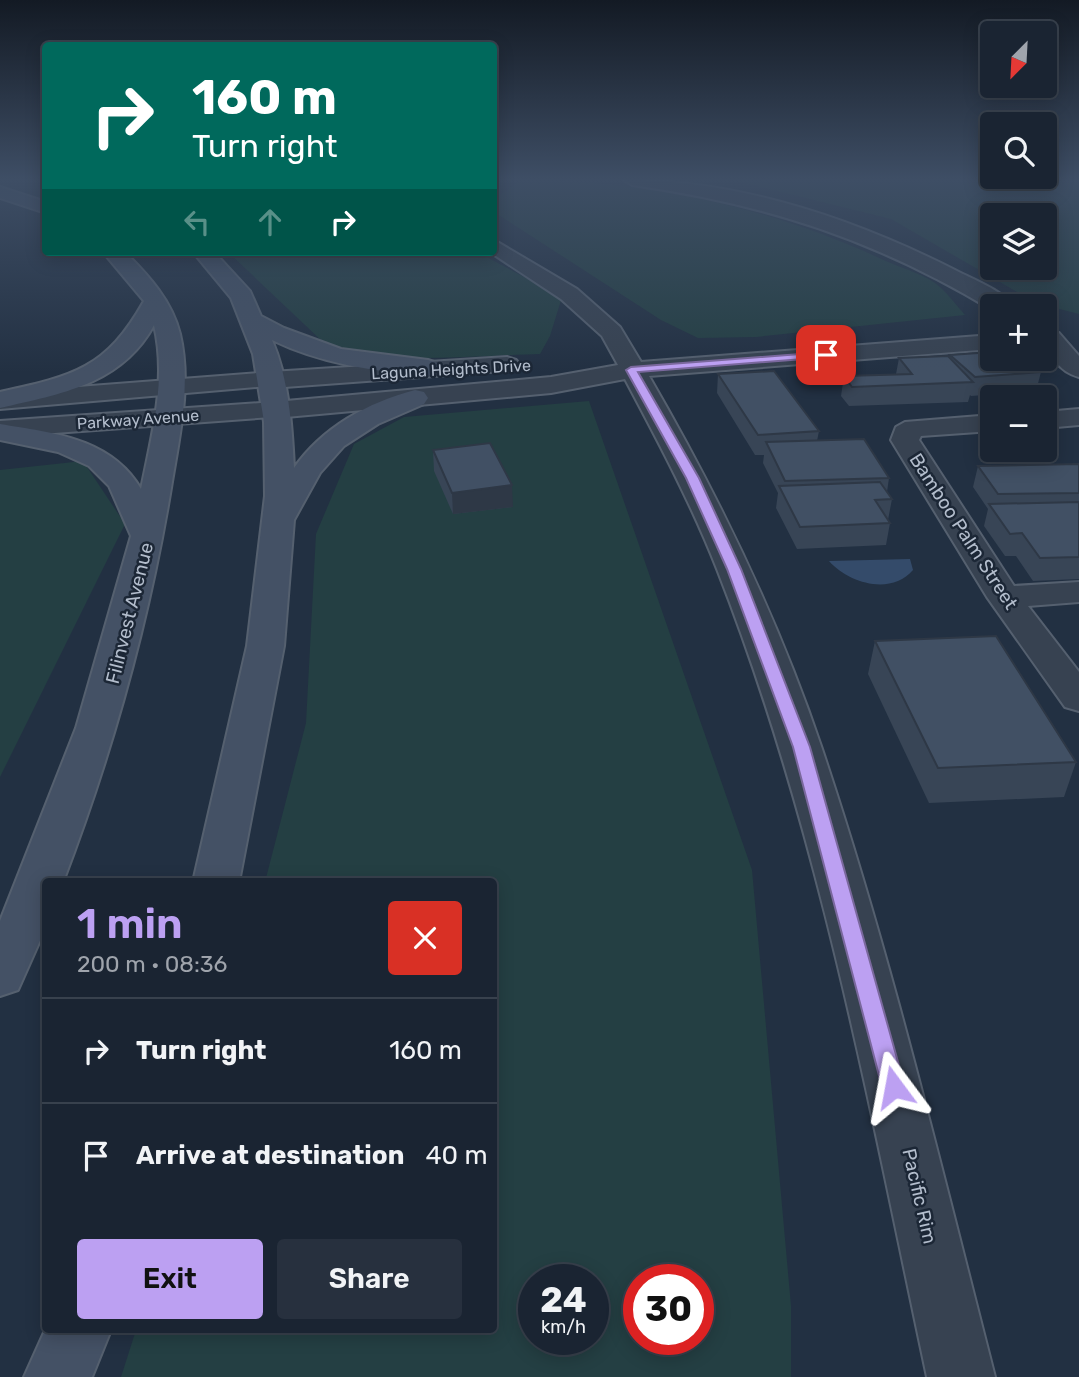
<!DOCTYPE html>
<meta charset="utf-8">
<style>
body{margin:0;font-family:Rubik,sans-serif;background:#27303e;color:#f1f3f6;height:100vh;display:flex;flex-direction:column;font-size:26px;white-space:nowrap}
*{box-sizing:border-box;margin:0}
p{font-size:23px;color:#9fa4ac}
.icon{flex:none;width:38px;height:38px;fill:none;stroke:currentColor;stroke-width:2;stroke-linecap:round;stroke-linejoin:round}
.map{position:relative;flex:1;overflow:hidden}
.side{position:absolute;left:42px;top:878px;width:455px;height:455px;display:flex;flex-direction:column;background:#1a2432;border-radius:7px;box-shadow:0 4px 18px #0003,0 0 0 2px #38414d}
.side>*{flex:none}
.hud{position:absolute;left:42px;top:42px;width:455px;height:214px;border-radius:7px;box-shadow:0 4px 18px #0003,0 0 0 2px #38414d;background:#00695c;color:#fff;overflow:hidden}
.needle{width:46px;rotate:204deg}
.controls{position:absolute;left:980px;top:21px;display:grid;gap:14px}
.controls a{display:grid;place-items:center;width:77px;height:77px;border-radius:7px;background:#1a2432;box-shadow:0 4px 18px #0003,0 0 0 2px #38414d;font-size:35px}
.speed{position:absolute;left:518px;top:1264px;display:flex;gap:14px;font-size:35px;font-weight:700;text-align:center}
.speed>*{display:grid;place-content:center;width:91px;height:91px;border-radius:50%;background:#1a2432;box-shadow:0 4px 18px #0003,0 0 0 2px #38414d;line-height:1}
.speed small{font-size:18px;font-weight:400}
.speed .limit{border:10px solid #d22;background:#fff;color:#111}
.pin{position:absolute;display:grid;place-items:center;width:60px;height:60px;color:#fff;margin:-30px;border-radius:14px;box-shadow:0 4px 10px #0006}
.me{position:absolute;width:77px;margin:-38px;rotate:347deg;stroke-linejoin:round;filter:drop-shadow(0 0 5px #0008)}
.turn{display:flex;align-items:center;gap:24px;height:147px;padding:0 35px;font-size:32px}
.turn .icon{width:91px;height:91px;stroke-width:2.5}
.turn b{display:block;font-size:49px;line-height:60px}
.lanes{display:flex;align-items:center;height:66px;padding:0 35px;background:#0003;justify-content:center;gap:35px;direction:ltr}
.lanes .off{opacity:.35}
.round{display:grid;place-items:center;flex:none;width:74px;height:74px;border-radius:7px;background:#27303e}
.head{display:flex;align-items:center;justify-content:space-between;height:119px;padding:0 35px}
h1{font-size:42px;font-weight:600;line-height:52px;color:#bca0f2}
.button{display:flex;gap:14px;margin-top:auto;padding:14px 35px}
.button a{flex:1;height:80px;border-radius:7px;background:#bca0f2;color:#111;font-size:28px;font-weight:600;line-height:80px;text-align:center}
.button a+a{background:#27303e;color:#f1f3f6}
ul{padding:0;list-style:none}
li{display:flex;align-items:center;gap:21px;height:105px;padding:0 35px;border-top:2px solid #38414d}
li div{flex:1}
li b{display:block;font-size:26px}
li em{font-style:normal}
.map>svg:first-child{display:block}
</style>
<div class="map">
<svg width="1079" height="1377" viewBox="0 0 1079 1377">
<rect width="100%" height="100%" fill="#223042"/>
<!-- green -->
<g fill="#243f43" fill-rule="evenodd">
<path d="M 522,180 C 649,180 773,208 888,262 C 904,269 927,275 940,287 C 949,295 957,306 965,315 L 756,337 L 698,338 L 661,320 L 494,212 L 494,199 Z"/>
<path d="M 733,180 L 1079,180 L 1079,314 L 1036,303 L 891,219 ZM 992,215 L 1045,215 L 1045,268 L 992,268 Z"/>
<path d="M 228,252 L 477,252 L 562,297 L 550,336 L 540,354 C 481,355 376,367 324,343 Z"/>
<path d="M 589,401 L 752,870 L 791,1306 L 791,1377 L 121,1377 L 136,1330 L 494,1330 L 494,882 L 265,882 L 306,723 L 316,534 L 354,444 L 404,417 ZM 534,1279 L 593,1279 L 593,1339 L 534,1339 ZM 639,1279 L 698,1279 L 698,1339 L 639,1339 Z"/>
<path d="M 83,461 L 125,524 L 0,777 L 0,470 Z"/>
</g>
<!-- water -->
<path fill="#344b6a" d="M 910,559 L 913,570 C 891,596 848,583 829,561 Z"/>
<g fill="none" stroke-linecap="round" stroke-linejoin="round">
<!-- minor casing -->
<g stroke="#55606f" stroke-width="4">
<g id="minor">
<path d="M 624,180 C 739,180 852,218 955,270 C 972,279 1002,290 1013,306 L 992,306 L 992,310 C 876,240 766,204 632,185 Z"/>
<path d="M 494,240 L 577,289 L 620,327 L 641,362 L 992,335 L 992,349 L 649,376 C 718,495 778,618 822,749 C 891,955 941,1167 995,1377 L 927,1377 C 869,1105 819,829 717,569 C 691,503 658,441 625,379 L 551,393 L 275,418 L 265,416 L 262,410 L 265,404 L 275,402 L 551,377 L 618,365 L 602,336 L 561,299 L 490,252 L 494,252 Z"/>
<path d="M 1051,331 L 1059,333 L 1079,356 L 1079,377 C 1059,372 1045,352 1045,332 Z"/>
<path d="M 507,357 L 516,360 L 520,365 L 516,370 L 271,388 L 262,385 L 258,380 L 262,375 L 271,372 Z"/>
<path d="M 1079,409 L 1079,425 L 1045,428 L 1045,412 Z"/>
<path d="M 992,415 L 992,431 L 921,436 L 919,440 L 1014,586 L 1079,582 L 1079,602 L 1028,606 L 1079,672 L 1079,711 L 1065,707 L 987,597 L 891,440 L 896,427 L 905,422 Z"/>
</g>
</g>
<!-- tertiary casing -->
<g stroke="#55606f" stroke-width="4">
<g id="tertiary">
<path d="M 271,372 L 280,375 L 284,380 L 280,385 L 0,409 L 0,393 Z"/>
<path d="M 275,402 L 285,404 L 288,410 L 285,416 L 0,437 L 0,421 Z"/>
</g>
</g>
<!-- secondary casing -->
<g stroke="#55606f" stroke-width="4">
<g id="secondary">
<path d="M 0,187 L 46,202 L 46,213 L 0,198 Z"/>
<path d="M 103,252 L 125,252 C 149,276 172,301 180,334 C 192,385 179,438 171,488 C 149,621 112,754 63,882 L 46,882 L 46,927 L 18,990 L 0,996 L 0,921 L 76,728 L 131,536 L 109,486 L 89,466 L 58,452 L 0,440 L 0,424 C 53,433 111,438 141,489 C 152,435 167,379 154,325 C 122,384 61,394 0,408 L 0,392 C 73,376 106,369 144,301 Z"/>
<path d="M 193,252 L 214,252 L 250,291 L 261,316 L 284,328 L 341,349 L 428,360 L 437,363 L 441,368 L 437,373 L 428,376 C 373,371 322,364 272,340 C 289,379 292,426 294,468 C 322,428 368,402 415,390 L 424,392 L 428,398 L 424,404 L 378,424 L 344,446 L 320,473 L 294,520 L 284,646 L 239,882 L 193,882 L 247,646 L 265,496 L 264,422 L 253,354 L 231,298 Z"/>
<path d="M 46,1328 L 111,1330 L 92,1377 L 24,1377 Z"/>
</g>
</g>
<!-- minor -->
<use href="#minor" fill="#374251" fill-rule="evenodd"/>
<!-- tertiary -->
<use href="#tertiary" fill="#374251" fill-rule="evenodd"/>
<!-- secondary -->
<use href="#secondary" fill="#445165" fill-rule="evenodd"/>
</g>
<!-- wall -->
<g fill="#384556">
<path d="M 1009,180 L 1033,180 L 1032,184 L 1018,185 Z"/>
<path d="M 950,355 L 1041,372 L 1036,391 L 971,396 L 970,395 L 968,402 L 849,406 L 841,396 L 844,376 L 896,374 L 899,358 L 949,358 Z"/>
<path d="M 718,374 L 819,431 L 817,441 L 889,478 L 887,492 L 892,499 L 888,520 L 890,523 L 886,545 L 797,549 L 776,508 L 778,493 L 763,463 L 764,455 L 755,455 L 717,393 Z"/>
<path d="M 433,450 L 513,507 L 453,514 L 434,471 Z"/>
<path d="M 1079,464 L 1079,579 L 1033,581 L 1016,556 L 1005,556 L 984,526 L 988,509 L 973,487 L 978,466 Z"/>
<path d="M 875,641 L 1076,762 L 1064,797 L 929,803 L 868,674 Z"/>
</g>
<!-- shaded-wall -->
<g fill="#2e3846">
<path d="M 1019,180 L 1033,180 L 1032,184 L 1018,185 Z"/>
<path d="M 512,485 L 513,507 L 453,514 L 452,493 Z"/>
</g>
<!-- building -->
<g fill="#415064" stroke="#2e3846" stroke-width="2">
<path d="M 992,352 L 992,359 L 1024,359 L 1041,372 L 975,377 L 950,355 Z"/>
<path d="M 948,356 L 973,382 L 852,387 L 844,376 L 912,374 L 899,358 Z"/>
<path d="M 774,371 L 819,431 L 758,435 L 718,374 Z"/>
<path d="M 864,439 L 889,478 L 785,481 L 766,442 Z"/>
<path d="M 490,443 L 512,485 L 452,493 L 433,450 Z"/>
<path d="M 1079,464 L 1079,493 L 998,494 L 978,466 Z"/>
<path d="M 880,482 L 892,499 L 875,500 L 890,523 L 800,527 L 779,486 Z"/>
<path d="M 1079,502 L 1079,557 L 1040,558 L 1022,533 L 1010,534 L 989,504 Z"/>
<path d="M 996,636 L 1076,762 L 938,768 L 875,641 Z"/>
</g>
<!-- sky -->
<linearGradient id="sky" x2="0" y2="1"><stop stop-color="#131a24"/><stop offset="0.48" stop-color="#3e4e65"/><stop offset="1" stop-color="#3e4e65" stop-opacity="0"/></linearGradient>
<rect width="1079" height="373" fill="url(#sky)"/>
<!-- route -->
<path fill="#bca0f2" stroke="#7a689d" stroke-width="2" d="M 826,352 L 829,353 L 829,357 L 638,372 L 699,478 L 741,569 L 810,747 L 905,1087 L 902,1094 L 894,1097 L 886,1094 L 882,1087 L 793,747 L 727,569 L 686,478 L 626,370 L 631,367 Z"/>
<g text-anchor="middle" stroke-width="5" stroke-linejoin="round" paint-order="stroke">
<!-- far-street labels -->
<g font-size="16" fill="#b3bdcc" stroke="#1c2736">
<text transform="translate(451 369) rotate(-3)" y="6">Laguna Heights Drive</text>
<text transform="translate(138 419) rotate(-4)" y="6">Parkway Avenue</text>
</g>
<!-- street labels -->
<g font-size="19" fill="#b3bdcc" stroke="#1c2736">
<text transform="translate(964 531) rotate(57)" y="7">Bamboo Palm Street</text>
<text transform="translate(129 613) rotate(-76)" y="7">Filinvest Avenue</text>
<text transform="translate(920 1196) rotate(77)" y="7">Pacific Rim</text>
</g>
</g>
</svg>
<div class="controls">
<a><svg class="needle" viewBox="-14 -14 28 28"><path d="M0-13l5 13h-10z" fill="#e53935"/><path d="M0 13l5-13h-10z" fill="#9fa4ac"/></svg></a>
<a><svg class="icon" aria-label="search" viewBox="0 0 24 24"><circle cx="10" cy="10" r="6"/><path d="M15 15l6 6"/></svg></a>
<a><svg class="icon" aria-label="layers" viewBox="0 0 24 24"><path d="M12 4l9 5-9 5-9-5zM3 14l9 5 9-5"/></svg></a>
<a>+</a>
<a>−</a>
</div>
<div class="speed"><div>24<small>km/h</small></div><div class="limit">30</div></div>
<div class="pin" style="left:826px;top:355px;background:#d93025"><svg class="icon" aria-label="arrive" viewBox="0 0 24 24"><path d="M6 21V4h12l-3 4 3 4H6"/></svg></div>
<svg class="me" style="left:894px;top:1087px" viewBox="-20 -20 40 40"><path d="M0-17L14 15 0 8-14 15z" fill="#bca0f2" stroke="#fff" stroke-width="4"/></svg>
<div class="hud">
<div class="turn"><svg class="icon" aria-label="right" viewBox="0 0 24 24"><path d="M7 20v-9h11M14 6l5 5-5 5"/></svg><div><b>160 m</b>Turn right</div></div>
<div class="lanes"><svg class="icon off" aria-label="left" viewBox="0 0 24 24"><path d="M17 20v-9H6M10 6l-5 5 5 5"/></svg><svg class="icon off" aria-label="ahead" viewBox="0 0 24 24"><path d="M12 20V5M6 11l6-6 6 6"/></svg><svg class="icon" aria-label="right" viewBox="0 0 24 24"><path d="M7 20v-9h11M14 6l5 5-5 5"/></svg></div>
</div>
<section class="side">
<div class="head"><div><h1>1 min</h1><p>200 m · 08:36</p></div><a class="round" style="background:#d93025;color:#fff"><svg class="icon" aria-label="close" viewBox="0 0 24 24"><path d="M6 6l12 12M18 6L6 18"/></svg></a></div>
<ul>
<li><svg class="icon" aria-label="right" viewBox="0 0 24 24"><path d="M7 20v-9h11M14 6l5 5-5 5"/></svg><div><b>Turn right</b></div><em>160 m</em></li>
<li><svg class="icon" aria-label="arrive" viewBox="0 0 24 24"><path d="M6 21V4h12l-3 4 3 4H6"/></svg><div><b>Arrive at destination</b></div><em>40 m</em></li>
</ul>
<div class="button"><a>Exit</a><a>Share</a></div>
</section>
</div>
